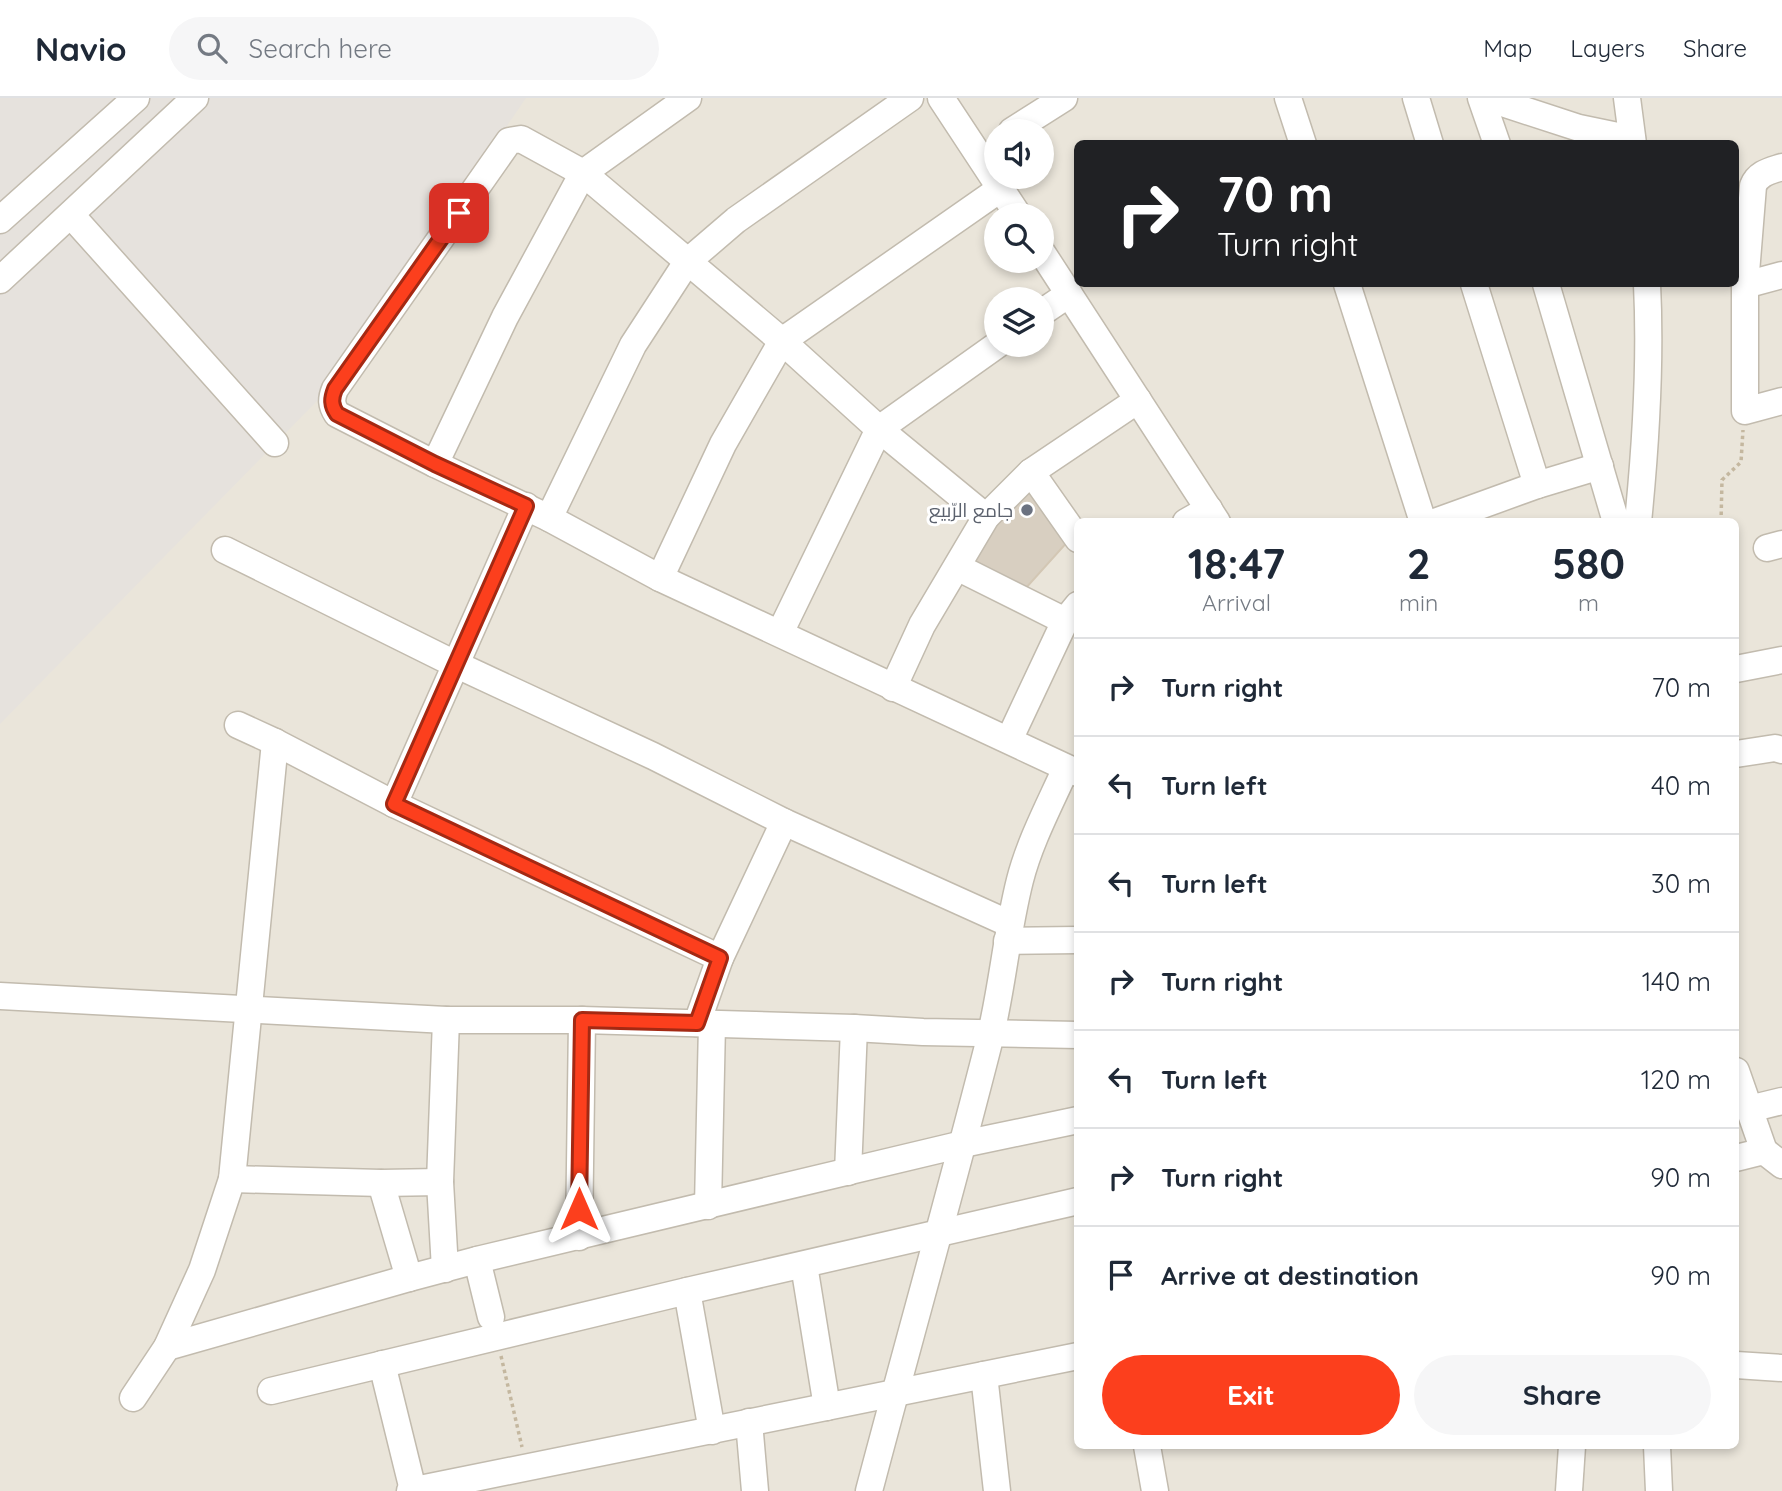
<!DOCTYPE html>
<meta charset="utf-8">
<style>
body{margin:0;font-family:Quicksand,Cairo,sans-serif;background:#f6f6f7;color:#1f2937;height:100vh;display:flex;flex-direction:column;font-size:26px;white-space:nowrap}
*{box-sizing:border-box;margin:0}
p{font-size:23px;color:#747a83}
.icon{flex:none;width:38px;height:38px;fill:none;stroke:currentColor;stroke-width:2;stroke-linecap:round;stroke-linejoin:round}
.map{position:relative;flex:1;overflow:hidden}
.panel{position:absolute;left:1074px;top:420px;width:665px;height:931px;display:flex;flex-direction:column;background:#fff;border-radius:10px;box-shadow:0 4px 10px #0003}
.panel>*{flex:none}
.guide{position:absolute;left:1074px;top:42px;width:665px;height:147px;border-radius:10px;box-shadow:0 4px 10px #0003;background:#202124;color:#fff;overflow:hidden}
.controls{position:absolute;left:984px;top:21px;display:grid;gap:14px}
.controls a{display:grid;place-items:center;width:70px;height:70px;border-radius:50%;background:#fff;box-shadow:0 4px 10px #0003;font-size:35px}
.pin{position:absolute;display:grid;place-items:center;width:60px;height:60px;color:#fff;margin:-30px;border-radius:14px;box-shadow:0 4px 10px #0006}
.me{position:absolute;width:77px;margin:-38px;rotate:0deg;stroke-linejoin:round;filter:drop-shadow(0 0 5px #0008)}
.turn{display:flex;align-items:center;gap:24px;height:147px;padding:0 28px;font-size:32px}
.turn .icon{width:91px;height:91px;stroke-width:2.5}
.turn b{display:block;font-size:49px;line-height:60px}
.eta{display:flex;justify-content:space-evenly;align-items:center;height:119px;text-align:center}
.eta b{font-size:42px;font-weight:800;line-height:49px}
.button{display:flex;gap:14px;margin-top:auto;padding:14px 28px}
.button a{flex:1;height:80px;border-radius:42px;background:#fc3f1d;color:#fff;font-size:28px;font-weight:800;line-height:80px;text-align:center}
.button a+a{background:#f6f6f7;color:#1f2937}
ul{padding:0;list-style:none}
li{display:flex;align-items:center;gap:21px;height:98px;padding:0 28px;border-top:2px solid #e0e1e3}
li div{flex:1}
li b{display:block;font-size:26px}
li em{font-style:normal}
header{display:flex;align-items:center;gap:42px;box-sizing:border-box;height:98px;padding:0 35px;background:#fff;border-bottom:2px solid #e0e1e3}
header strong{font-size:33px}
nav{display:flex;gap:38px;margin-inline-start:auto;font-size:24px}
.search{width:490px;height:63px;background:#f6f6f7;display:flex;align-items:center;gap:18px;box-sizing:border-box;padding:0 24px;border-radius:38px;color:#747a83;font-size:26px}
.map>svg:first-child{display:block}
</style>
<header>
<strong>Navio</strong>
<div class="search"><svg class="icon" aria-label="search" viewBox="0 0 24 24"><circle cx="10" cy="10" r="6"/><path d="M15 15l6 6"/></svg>Search here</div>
<nav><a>Map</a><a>Layers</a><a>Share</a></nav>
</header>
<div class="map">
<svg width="1782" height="1393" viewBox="0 0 1782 1393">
<rect width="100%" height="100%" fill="#f6f3ec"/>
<!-- residential -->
<path fill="#eae5da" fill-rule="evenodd" d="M 0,0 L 1782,0 L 1782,1393 L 0,1393 ZM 996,33 L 1041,33 L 1041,79 L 996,79 ZM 1078,46 L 1736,46 L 1736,186 L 1078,186 ZM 996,117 L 1041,117 L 1041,163 L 996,163 ZM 996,201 L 1041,201 L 1041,247 L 996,247 ZM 1078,424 L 1736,424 L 1736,1348 L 1078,1348 Z"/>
<!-- industrial -->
<path fill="#e6e2dd" d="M 0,0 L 526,0 L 319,301 L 0,626 Z"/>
<!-- building -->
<path fill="#d8cfc1" stroke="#d3c7b4" stroke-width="2" d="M 1026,383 L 1070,441 L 1025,491 L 970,460 Z"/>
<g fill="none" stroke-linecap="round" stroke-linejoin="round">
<!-- minor casing -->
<g stroke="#c2bbae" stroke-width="29">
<g id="minor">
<path d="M 941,0 L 1018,117"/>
<path d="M 1288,0 L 1303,46"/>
<path d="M 1416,0 L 1430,46"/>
<path d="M 1481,0 L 1497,46"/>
<path d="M 1487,0 L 1579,30 L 1632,41"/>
<path d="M 1627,0 L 1633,46"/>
<path d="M 1012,33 L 1064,0"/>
<path d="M 1782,69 C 1770,73 1758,75 1753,88 L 1745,187 L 1745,313 L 1782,303"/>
<path d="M 71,117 L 275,345"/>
<path d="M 0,122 L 136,0"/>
<path d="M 1041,153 L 1217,424"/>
<path d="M 0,182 L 195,0"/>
<path d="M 1347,186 L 1423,424"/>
<path d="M 1474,186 L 1537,387"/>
<path d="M 1546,186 L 1616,424"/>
<path d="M 1745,187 L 1782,177"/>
<path d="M 1041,215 L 1069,196"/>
<path d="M 435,366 L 505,219 L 583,75 L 688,0"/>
<path d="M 1031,374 L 1078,441"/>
<path d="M 986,419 L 879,331 L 782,243 L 583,75 L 521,41 L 509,43 L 335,291 C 331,301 331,307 337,316 L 435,366 L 549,420 L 660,480 L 1078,675"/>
<path d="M 549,420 L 633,247 L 687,164 L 736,122 L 910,0"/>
<path d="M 1186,424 L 1209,411"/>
<path d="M 1435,424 L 1537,387 L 1600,368"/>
<path d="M 1638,424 C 1646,344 1651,265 1647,186"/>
<path d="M 1767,450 L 1782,446"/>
<path d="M 225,452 L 455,566 L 653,658 L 784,724 L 1010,826"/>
<path d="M 957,469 L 1065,523"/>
<path d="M 660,480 L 723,346 L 782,243 L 1000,91"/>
<path d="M 780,535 L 879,331 L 997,247"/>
<path d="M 1736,571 L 1782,562"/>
<path d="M 893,590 L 922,527 L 986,419 L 1031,374 L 1138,302"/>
<path d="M 238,627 L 275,644 L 394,706 L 720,860"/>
<path d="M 1009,642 L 1065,523 L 1078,507"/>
<path d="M 1736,656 L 1775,650 L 1782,652"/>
<path d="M 394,706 L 526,408"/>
<path d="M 1007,843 L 1078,842"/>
<path d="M 0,898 L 446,922 L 582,922 L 854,930 L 923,934 L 1078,937"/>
<path d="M 697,925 L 720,860 L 784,724"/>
<path d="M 1736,973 L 1764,1053"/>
<path d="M 1749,1011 L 1782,1003"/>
<path d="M 1736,1060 L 1764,1053 L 1782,1067"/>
<path d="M 848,1074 L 854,930"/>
<path d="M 232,1081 L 381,1085 L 440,1084"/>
<path d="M 381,1085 L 409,1180"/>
<path d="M 708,1108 L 712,926"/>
<path d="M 579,1139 L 582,922"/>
<path d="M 477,1162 L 491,1219"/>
<path d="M 804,1167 L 827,1309"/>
<path d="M 445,1171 L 440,1084 L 446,922"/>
<path d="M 687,1193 L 712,1333"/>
<path d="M 167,1249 L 409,1180 L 477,1162 L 963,1046 L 1078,1022"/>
<path d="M 382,1266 L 413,1392"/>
<path d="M 1736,1267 L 1782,1270"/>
<path d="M 984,1277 L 997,1393"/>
<path d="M 271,1293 L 687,1193 L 1078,1103"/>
<path d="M 133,1300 L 167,1249 L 202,1172 L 232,1081 L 275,644"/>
<path d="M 749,1324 L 755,1393"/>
<path d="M 1147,1348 L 1155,1393"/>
<path d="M 1657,1348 L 1659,1393"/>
<path d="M 410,1393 L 1078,1258"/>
<path d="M 869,1393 C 908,1245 950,1097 988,948 C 1002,894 1006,837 1020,782 C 1030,743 1050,706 1066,670"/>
<path d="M 1569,1393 L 1572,1348"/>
</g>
</g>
<!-- path -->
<g stroke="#c4b79f" stroke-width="3.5" stroke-dasharray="3.5 3.5" stroke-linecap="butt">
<path d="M 1721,424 L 1722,382 L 1741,364 L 1743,332"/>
<path d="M 501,1258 L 522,1349"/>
</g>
<!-- minor -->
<use href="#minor" stroke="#fff" stroke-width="26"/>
</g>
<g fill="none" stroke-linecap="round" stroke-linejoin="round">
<!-- route casing -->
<g stroke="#a42913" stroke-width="18">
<path id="route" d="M 459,115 L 335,291 C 331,301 331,307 337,316 L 435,366 L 526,408 L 394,706 L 720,860 L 697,925 L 582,922 L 579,1111"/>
</g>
<!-- route -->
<use href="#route" stroke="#fc3f1d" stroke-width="12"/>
</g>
<!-- markers -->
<circle fill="#6b7280" stroke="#fff" stroke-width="2.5" cx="1027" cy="412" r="7"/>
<g text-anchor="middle" stroke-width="6" stroke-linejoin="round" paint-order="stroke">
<!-- worship labels -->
<g font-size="19" fill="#5b616d" stroke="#fff" text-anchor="end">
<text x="1013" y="419">جامع الرّبيع</text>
</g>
</g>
</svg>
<div class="controls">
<a><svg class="icon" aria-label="sound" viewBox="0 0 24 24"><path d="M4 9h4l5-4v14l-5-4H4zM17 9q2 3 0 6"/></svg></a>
<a><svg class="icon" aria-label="search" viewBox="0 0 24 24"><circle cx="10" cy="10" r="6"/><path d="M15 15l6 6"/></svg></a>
<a><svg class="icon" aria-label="layers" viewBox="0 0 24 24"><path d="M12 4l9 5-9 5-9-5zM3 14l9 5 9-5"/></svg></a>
</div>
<div class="pin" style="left:459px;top:115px;background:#d93025"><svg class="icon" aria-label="arrive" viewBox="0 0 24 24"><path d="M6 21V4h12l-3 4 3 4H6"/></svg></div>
<svg class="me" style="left:579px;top:1111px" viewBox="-20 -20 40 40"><path d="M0-17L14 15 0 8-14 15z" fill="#fc3f1d" stroke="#fff" stroke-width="4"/></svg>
<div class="guide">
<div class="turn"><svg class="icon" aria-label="right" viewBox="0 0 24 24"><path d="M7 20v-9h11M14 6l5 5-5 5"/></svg><div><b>70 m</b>Turn right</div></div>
</div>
<section class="panel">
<div class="eta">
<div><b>18:47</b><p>Arrival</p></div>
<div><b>2</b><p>min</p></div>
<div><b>580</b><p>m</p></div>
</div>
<ul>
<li><svg class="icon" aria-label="right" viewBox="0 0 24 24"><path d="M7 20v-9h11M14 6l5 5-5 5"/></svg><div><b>Turn right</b></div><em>70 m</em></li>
<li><svg class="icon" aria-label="left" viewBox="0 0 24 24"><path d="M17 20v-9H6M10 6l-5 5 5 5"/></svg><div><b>Turn left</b></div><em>40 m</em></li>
<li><svg class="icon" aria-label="left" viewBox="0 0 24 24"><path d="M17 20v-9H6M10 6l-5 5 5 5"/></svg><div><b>Turn left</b></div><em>30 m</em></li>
<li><svg class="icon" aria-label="right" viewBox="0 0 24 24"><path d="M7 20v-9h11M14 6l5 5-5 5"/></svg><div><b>Turn right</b></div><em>140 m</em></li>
<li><svg class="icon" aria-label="left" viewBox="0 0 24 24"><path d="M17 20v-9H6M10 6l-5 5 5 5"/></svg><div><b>Turn left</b></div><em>120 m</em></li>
<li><svg class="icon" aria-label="right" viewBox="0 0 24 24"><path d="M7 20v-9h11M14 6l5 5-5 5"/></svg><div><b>Turn right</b></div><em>90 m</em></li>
<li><svg class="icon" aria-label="arrive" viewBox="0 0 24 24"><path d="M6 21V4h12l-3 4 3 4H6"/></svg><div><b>Arrive at destination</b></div><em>90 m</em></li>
</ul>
<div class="button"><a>Exit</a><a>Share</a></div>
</section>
</div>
